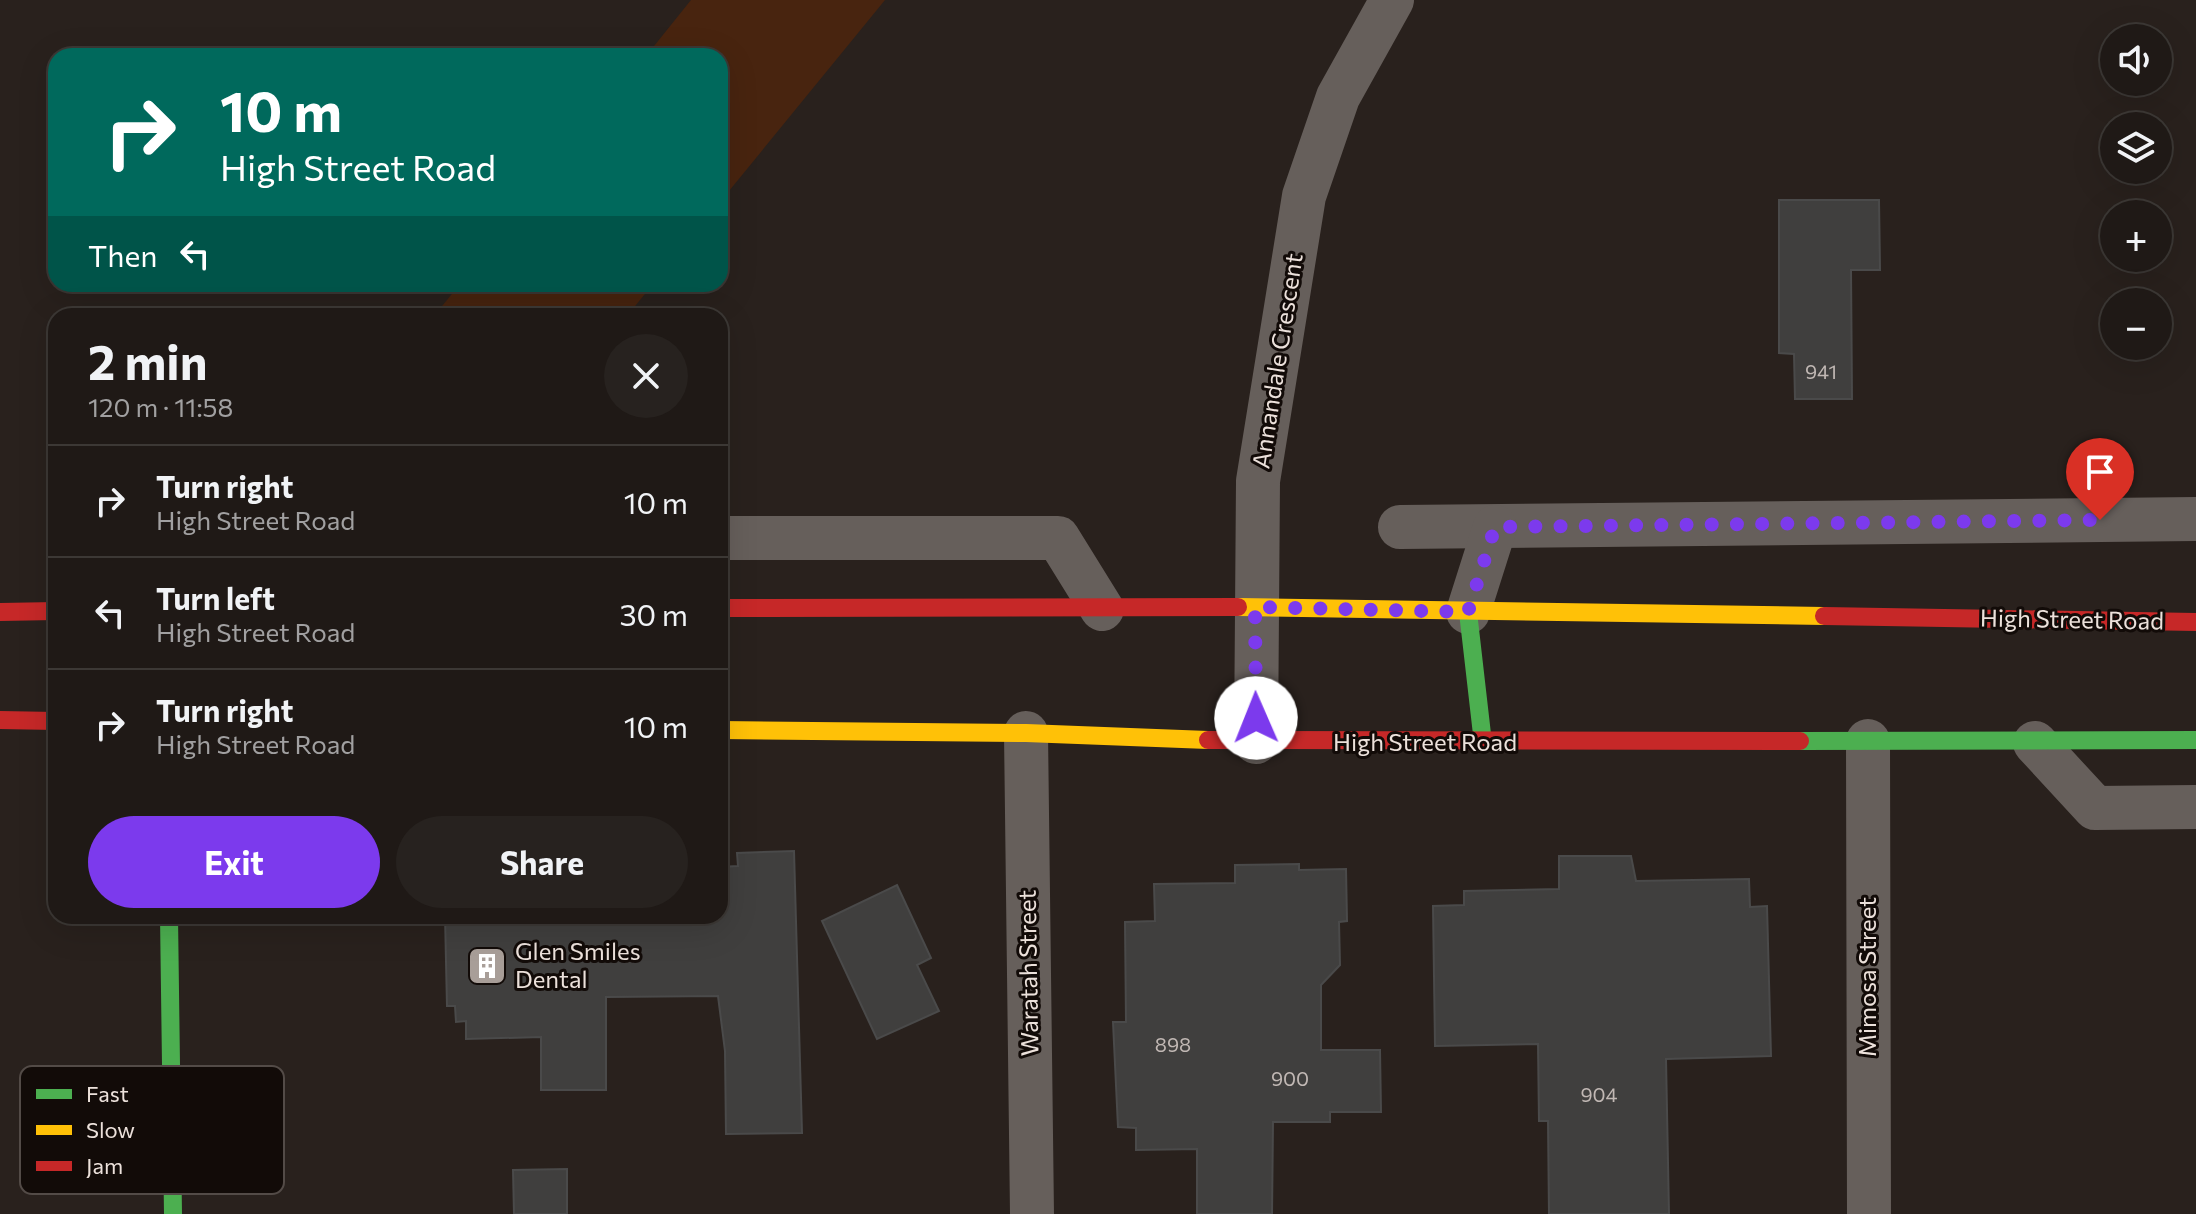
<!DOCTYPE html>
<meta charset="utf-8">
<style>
body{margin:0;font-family:Commissioner,sans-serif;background:#27221f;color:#f1f3f6;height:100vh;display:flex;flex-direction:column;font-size:30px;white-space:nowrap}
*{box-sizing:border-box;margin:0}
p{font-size:26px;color:#a1a0a1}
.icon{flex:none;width:44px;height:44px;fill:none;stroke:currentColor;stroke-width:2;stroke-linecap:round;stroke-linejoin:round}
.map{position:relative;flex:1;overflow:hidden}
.side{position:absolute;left:48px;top:308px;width:680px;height:616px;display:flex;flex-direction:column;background:#1f1916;border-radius:24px;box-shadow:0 8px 32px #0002,0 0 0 2px #3c3835}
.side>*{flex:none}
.banner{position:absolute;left:48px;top:48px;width:680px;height:244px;border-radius:24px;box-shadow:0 8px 32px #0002,0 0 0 2px #3c3835;background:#00695c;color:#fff;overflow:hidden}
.tools{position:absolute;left:2100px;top:24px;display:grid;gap:16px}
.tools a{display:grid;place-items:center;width:72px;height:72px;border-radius:50%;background:#1f1916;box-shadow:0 8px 32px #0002,0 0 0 2px #3c3835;font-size:40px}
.pin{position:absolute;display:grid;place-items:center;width:68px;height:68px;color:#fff;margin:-82px -34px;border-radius:50% 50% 50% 0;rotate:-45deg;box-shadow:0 0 8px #0007}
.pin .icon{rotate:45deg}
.me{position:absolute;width:88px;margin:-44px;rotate:359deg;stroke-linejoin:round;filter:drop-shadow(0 0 6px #0008)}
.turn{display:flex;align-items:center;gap:28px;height:168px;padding:0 40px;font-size:36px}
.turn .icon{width:104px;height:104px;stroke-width:2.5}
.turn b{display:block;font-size:56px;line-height:68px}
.then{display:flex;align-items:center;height:76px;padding:0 40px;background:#0003;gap:16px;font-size:30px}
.round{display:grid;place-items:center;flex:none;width:84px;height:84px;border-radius:42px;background:#27221f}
.headline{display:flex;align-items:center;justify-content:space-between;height:136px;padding:0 40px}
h1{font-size:48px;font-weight:700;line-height:60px}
.cta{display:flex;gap:16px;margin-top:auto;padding:16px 40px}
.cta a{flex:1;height:92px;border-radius:48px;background:#7c3aed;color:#fff;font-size:32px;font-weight:700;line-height:92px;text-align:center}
.cta a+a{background:#27221f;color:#f1f3f6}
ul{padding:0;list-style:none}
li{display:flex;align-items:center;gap:24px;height:112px;padding:0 40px;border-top:2px solid #3c3835}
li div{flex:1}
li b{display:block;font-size:30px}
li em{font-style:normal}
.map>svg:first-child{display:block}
</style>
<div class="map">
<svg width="2196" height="1214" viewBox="0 0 2196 1214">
<rect width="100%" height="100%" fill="#29211d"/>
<!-- green -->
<g fill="#48240f">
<path d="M 691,0 L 885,0 L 720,202 L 720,56 L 646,56 Z"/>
<path d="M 460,284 L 653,284 L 627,316 L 434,316 Z"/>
</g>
<!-- building -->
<g fill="#403f3e" stroke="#4a4a4a" stroke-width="2">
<path d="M 1779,200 L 1879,200 L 1880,270 L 1851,270 L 1852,399 L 1795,399 L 1794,354 L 1779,353 Z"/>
<path d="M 794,851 L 802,1133 L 726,1134 L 725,1051 L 718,996 L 606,997 L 606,1090 L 541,1090 L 541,1037 L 466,1039 L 466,1021 L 456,1022 L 455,1006 L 447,1006 L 445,916 L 718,918 L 720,867 L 738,866 L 737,853 Z"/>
<path d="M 1559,856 L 1631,856 L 1636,881 L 1749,879 L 1750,907 L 1767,906 L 1771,1056 L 1666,1059 L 1669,1214 L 1549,1214 L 1548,1121 L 1539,1121 L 1538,1044 L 1435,1046 L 1433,906 L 1464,905 L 1464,891 L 1559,889 Z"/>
<path d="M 1299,864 L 1299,870 L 1346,869 L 1347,921 L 1339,922 L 1340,965 L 1321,985 L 1321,1050 L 1380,1050 L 1381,1112 L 1330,1112 L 1330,1122 L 1273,1122 L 1272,1214 L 1197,1214 L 1197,1149 L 1136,1150 L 1136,1128 L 1118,1127 L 1113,1022 L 1126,1022 L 1125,922 L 1155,921 L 1154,884 L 1235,883 L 1235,865 Z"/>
<path d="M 897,885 L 931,958 L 917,965 L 939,1011 L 877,1039 L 822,921 Z"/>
<path d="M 567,1169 L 567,1214 L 514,1214 L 513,1170 Z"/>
</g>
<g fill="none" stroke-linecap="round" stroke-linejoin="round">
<!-- street -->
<g stroke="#665f5b" stroke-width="44">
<path d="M 1400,527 L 2196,519"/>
<path d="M 720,538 L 1058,538 L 1102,609"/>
<path d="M 1468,612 L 1495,527"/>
<path d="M 1026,733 L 1032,1214"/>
<path d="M 1868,741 L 1869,1214"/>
<path d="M 1256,742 L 1258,481 L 1304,196 L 1338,97 L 1392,0"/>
<path d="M 2035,743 L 2095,808 L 2196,807"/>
</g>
<!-- fast -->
<g stroke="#4caf50" stroke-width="18">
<path d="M 1468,612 L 1483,743"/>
<path d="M 1800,741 L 2196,740"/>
<path d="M 169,916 L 173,1214"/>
</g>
<!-- slow -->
<g stroke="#ffc107" stroke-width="18">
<path d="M 1238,607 L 1824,616"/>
<path d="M 720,730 L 1026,733 L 1208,740"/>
</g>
<!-- jam -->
<g stroke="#c62828" stroke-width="18">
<path d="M 720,608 L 1238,607"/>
<path d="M 0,612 L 56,611"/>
<path d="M 1824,616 L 2196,622"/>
<path d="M 0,720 L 56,721"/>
<path d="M 1208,740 L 1800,741"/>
</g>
</g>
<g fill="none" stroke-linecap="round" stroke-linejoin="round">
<!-- route -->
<path stroke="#7c3aed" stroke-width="14" stroke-dasharray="0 25.2" d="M 1256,718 L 1255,607 L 1468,612 L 1495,527 L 2100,520"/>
</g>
<!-- icons -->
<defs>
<g id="building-square" transform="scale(2)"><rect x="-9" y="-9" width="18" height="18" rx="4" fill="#a89e98" stroke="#120b08"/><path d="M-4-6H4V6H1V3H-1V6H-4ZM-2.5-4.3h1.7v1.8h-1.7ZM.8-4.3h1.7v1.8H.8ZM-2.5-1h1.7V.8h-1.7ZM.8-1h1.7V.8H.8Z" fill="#fff"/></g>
</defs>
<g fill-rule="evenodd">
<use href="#building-square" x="487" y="966"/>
</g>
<g text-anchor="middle" stroke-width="6" stroke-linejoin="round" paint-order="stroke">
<!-- number labels -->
<g font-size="20" fill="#c1b8b4">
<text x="1821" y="379">941</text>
<text x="1173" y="1052">898</text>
<text x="1290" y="1086">900</text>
<text x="1599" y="1102">904</text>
</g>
<!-- street labels -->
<g font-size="24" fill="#ece1db" stroke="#120b08">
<text transform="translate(1278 361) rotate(-81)" y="8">Annandale Crescent</text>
<text transform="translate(2072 620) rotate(1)" y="8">High Street Road</text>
<text x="1425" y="751">High Street Road</text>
<text transform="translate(1029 973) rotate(-91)" y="8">Waratah Street</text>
<text transform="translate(1868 977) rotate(-90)" y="8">Mimosa Street</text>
</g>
<!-- poi labels -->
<g font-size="24" fill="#ece1db" stroke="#120b08" text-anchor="start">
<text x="515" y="960">Glen Smiles<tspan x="515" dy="28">Dental</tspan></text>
</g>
</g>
<!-- legend -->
<rect x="20" y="1066" width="264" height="128" rx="12" fill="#120b08" stroke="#534b47" stroke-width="2"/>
<rect x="36" y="1089" width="36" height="10" fill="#4caf50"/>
<rect x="36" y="1125" width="36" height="10" fill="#ffc107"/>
<rect x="36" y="1161" width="36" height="10" fill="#c62828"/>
<g font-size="22" fill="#ece1db">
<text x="86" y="1102">Fast</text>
<text x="86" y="1138">Slow</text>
<text x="86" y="1174">Jam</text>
</g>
</svg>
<div class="tools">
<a><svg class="icon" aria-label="sound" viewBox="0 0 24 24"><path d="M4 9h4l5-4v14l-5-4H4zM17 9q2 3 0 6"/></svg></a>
<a><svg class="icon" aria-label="layers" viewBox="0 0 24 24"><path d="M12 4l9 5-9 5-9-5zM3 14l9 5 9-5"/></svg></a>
<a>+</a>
<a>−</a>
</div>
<div class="pin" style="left:2100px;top:520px;background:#d93025"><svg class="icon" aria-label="arrive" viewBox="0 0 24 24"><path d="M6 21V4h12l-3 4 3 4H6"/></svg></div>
<svg class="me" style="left:1256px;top:718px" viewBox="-20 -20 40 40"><circle r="19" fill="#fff"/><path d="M0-13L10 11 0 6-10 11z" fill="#7c3aed"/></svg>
<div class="banner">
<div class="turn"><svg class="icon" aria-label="right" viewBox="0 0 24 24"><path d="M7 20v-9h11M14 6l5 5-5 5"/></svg><div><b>10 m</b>High Street Road</div></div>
<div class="then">Then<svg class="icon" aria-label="left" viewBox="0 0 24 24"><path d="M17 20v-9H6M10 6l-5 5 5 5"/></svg></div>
</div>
<section class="side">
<div class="headline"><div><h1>2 min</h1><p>120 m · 11:58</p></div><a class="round"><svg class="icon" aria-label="close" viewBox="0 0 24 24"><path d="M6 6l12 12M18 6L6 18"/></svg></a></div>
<ul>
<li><svg class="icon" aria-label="right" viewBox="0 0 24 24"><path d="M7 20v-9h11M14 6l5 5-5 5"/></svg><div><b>Turn right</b><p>High Street Road</p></div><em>10 m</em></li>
<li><svg class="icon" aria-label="left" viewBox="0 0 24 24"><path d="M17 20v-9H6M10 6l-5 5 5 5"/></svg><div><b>Turn left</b><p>High Street Road</p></div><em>30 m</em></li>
<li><svg class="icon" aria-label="right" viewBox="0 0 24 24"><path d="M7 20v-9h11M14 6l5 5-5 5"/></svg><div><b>Turn right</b><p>High Street Road</p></div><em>10 m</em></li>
</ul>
<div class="cta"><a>Exit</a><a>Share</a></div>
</section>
</div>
